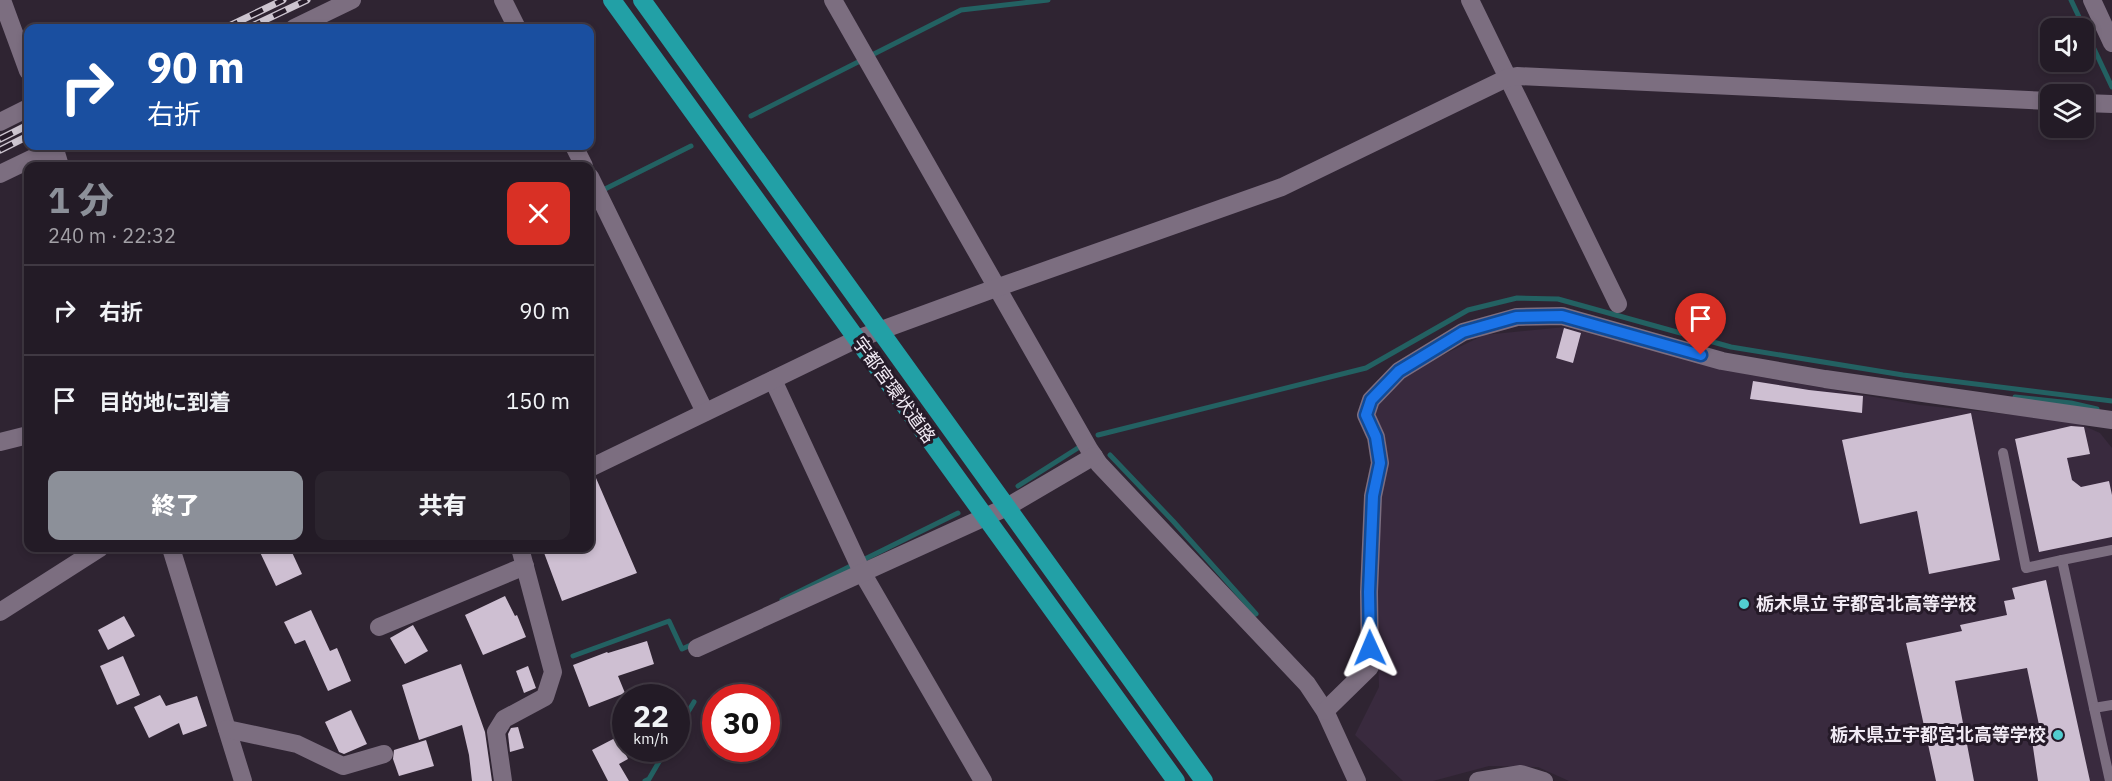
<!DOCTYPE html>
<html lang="ja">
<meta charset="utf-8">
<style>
body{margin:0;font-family:"IBM Plex Sans","Noto Sans JP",sans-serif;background:#2b242e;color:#f1f3f6;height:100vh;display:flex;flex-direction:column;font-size:22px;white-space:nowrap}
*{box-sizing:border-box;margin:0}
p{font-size:20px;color:#a3a1a7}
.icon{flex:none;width:33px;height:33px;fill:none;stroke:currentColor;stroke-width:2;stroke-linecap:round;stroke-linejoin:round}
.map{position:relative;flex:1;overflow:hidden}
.sheet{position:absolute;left:24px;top:162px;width:570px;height:390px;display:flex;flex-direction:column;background:#231b26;border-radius:12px;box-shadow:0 3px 9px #0003,0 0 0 2px #403943}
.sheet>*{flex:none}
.guide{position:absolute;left:24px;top:24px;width:570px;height:126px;border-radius:12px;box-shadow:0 3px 9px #0003,0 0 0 2px #403943;background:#1a4fa0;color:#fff;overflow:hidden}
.tools{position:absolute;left:2040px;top:18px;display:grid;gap:12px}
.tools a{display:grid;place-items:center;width:54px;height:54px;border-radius:12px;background:#231b26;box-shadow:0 3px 9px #0003,0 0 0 2px #403943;font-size:30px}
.speed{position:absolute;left:612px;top:684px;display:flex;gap:12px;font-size:30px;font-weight:700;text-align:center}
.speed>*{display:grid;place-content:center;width:78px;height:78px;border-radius:50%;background:#231b26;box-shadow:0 3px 9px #0003,0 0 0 2px #403943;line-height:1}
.speed small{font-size:15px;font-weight:400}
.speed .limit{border:9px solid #d22;background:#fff;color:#111}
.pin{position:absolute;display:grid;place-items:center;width:51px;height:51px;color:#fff;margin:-62px -26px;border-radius:50% 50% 50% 0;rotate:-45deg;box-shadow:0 0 6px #0007}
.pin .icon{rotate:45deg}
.me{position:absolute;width:66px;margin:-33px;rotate:359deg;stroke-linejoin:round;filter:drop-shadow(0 0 4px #0008)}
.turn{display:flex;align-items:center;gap:21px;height:126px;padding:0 24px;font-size:27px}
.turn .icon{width:78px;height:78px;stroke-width:2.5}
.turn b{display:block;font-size:42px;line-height:51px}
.round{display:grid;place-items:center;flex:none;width:63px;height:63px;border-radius:12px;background:#2b242e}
.headline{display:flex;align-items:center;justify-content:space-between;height:102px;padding:0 24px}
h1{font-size:36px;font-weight:800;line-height:45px;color:#8c9099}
.cta{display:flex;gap:12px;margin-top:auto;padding:12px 24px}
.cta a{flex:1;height:69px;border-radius:12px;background:#8c9099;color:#fff;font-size:24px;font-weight:800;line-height:69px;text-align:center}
.cta a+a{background:#2b242e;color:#f1f3f6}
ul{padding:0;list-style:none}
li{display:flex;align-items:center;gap:18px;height:90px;padding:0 24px;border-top:2px solid #403943}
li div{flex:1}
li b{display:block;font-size:22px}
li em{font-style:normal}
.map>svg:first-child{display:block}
</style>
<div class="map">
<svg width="2112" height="781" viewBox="0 0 2112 781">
<rect width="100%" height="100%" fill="#2f2432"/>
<!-- built -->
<path fill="#392a3e" d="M 1565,327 L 1750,375 L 1920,405 L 2073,421 L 2100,433 L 2112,448 L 2112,781 L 1569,781 L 1538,767 L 1489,766 L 1433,781 L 1403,781 L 1355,735 L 1379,687 L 1374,521 L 1383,477 L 1386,441 L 1373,408 L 1414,369 L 1484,335 Z"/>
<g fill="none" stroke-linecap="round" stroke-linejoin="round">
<!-- stream -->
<g stroke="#236162" stroke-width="5">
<path d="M 2071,0 L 2112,87"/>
<path d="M 751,116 L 961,10 L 1048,0"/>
<path d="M 601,191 L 691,146"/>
<path d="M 2015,397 L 2071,403 L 2097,409"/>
<path d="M 1098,435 L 1366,368 L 1468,310 L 1517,298 L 1558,299 L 1731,347 L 1903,375 L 2112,401"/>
<path d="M 1110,455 L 1173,521 L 1256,614"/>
<path d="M 1018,486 L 1081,446"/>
<path d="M 782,600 L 958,513"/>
<path d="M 573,656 L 669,621 L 682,649 L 693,644"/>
<path d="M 676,732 L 694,702"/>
<path d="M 645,781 L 649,779 L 667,748"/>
</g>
</g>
<!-- building -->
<g fill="#cebfd2">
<path d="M 1564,328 L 1581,333 L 1573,363 L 1556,358 Z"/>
<path d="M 1753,381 L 1809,390 L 1863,396 L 1862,413 L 1750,399 Z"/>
<path d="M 1971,413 L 2000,560 L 1929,574 L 1917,511 L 1860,524 L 1842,440 Z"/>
<path d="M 2071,426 L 2084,427 L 2090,454 L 2067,458 L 2072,480 L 2081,487 L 2109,481 L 2112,495 L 2112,537 L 2039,552 L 2015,439 Z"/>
<path d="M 596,478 L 637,573 L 562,601 L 543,550 L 551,548 L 590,548 L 590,479 Z"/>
<path d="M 258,548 L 290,548 L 302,574 L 276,586 Z"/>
<path d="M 2046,580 L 2090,781 L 2038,781 L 2030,727 L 2039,725 L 2027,668 L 1955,681 L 1974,781 L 1936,781 L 1906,643 L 1962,631 L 1960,625 L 2007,615 L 2004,601 L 2015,599 L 2012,588 Z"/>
<path d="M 505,596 L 515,616 L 517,615 L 526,637 L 483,655 L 465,615 Z"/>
<path d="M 311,610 L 330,651 L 337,648 L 351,681 L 328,691 L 305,640 L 295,644 L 284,622 Z"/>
<path d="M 124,616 L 135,636 L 108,650 L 98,630 Z"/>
<path d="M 413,625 L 428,651 L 405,664 L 390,638 Z"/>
<path d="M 647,641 L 654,664 L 618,676 L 625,693 L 589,707 L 573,665 L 607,652 L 608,653 Z"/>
<path d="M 123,656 L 140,695 L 117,705 L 100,666 Z"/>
<path d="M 461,664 L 485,732 L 492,781 L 472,781 L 469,755 L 462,725 L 419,740 L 402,685 Z"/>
<path d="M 528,666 L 536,688 L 524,693 L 516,671 Z"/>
<path d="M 160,695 L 166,706 L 197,696 L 207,726 L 183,735 L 179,723 L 149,738 L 134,707 Z"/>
<path d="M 351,710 L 367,744 L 344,754 L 339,752 L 325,722 Z"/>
<path d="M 518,727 L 524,748 L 510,752 L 508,734 L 511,728 Z"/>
<path d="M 617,737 L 628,759 L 619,764 L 629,781 L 608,781 L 592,750 Z"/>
<path d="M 426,740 L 434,766 L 399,776 L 393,759 L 394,750 Z"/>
</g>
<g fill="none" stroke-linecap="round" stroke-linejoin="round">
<!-- service -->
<g stroke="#7c6e80" stroke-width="10">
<path d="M 2003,453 L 2026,568 L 2062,560"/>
<path d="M 2112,550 L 2062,560 L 2094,708 L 2112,705"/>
<path d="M 2094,708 L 2110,781"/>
</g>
<!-- minor -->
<g stroke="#7c6e80" stroke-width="18">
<path d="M 2,0 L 28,71"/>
<path d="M 503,0 L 517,28"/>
<path d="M 833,0 L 1089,449 L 1099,464 L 1307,684 L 1325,711 L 1357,781"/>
<path d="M 1470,0 L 1618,304"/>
<path d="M 294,28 L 352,0"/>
<path d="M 2084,103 L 2112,104"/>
<path d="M 0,122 L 28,108"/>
<path d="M 54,146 L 60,166"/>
<path d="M 574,146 L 584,166"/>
<path d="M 0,174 L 58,146"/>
<path d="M 590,177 L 705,412"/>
<path d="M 773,380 L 863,574 L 983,781"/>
<path d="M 0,442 L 28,435"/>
<path d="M 590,468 L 857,339 L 996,288 L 1282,187 L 1507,78 L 1517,76 L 2050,101"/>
<path d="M 171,548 L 243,781"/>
<path d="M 0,612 L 100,548"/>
<path d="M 379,627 L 525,566"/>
<path d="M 697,648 L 1007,507 L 1094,456"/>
<path d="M 1325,711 L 1370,667 L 1369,592 L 1373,496 L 1380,463 L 1376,437 L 1366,415 L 1371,400 L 1399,371 L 1463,332 L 1517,317 L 1562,316 L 1722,361 L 1825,379 L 2112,420"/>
<path d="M 227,729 L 297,744 L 343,766 L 384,754"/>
<path d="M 503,781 L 496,732 L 504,719 L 545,697 L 553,672 L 520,548"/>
<path d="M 1478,781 L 1521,774 L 1544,781"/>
</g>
<!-- tertiary -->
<path stroke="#7c6e80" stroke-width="18" d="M 2092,0 L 2112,43"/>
<!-- trunk -->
<g stroke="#22a0a6" stroke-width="18">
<path d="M 612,0 L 1176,781"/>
<path d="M 642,0 L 1204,781"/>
</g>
<!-- rail casing -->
<g stroke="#cdc5d0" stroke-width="7">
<g id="rail">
<path d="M 225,28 L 283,0"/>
<path d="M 248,28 L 307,0"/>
<path d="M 0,139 L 28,125"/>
<path d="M 0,150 L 28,136"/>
</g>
</g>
<!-- rail -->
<use href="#rail" stroke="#251a28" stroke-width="4.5" stroke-dasharray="14" stroke-linecap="butt"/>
</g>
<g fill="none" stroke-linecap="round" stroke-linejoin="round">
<!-- route casing -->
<g stroke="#114b97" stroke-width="15">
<path id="route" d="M 1370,648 L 1369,592 L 1373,496 L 1380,463 L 1376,437 L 1366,415 L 1371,400 L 1399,371 L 1463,332 L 1516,317 L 1562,316 L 1701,355"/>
</g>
<!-- route -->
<use href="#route" stroke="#1a73e8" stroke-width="10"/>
</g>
<!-- markers -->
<g fill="#52cdcf" stroke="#251a28" stroke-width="2">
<circle cx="1744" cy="604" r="6"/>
<circle cx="2058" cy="735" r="6"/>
</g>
<g text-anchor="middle" stroke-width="6" stroke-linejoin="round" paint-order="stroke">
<!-- street labels -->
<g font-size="18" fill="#f1eaf4" stroke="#251a28">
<text transform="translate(894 390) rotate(54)" y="6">宇都宮環状道路</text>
</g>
<!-- poi labels -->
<g font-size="18" font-weight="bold" fill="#f1eaf4" stroke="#251a28" text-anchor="start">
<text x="1756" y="610">栃木県立 宇都宮北高等学校</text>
<text x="2046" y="741" text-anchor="end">栃木県立宇都宮北高等学校</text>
</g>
</g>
</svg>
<div class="tools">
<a><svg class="icon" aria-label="sound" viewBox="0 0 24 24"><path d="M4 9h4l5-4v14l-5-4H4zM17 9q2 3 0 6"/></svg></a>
<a><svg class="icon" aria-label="layers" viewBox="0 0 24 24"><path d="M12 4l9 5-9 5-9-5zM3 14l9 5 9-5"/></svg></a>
</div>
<div class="speed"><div>22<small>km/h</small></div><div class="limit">30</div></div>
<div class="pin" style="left:1701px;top:355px;background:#d93025"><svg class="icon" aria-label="arrive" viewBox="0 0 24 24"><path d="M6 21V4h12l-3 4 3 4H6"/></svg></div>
<svg class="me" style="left:1370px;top:648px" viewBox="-20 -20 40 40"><path d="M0-17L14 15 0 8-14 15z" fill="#1a73e8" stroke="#fff" stroke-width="4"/></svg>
<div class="guide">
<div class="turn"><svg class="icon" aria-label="right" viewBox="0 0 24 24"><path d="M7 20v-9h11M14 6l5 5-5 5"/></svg><div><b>90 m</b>右折</div></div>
</div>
<section class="sheet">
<div class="headline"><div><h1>1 分</h1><p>240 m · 22:32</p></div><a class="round" style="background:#d93025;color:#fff"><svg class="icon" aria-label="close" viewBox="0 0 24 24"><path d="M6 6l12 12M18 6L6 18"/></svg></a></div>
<ul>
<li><svg class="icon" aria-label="right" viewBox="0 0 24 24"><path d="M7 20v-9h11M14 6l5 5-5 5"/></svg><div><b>右折</b></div><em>90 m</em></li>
<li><svg class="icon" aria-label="arrive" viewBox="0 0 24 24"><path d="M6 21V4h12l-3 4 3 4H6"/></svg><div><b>目的地に到着</b></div><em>150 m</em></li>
</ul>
<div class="cta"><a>終了</a><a>共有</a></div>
</section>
</div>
